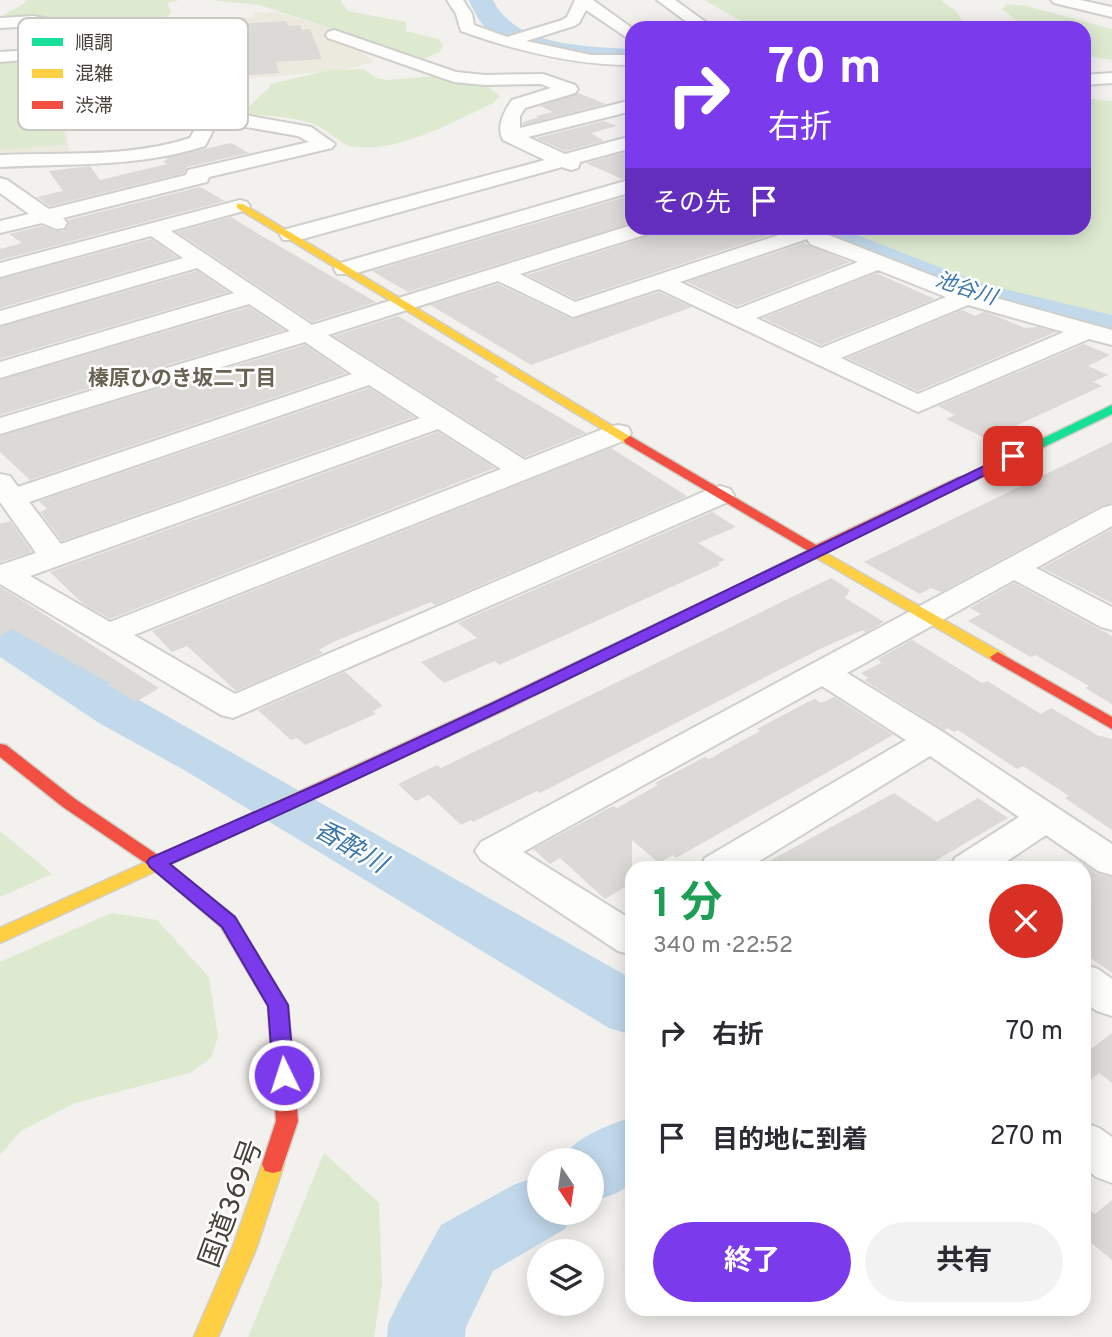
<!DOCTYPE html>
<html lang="ja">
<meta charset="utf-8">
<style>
body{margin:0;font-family:Overpass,"Noto Sans JP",sans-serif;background:#f2f2f3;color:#2b2b33;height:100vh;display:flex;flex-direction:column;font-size:26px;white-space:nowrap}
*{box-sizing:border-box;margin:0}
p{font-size:23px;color:#7c7c81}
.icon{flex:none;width:38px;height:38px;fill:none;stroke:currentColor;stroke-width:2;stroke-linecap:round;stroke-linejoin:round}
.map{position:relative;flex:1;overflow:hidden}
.side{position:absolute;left:625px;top:861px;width:466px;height:455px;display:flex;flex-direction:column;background:#fff;border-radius:21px;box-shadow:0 4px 18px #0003}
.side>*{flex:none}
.banner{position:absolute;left:625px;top:21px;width:466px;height:214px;border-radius:21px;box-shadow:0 4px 18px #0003;background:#7c3aed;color:#fff;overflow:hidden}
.needle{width:46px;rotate:167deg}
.tools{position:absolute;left:527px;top:1148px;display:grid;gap:14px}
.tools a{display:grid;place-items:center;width:77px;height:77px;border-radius:50%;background:#fff;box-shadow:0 4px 18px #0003;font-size:35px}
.pin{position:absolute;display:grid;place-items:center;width:60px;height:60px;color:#fff;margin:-30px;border-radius:14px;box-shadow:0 4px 10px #0006}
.me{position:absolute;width:77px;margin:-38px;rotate:356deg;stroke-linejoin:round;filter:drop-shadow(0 0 5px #0008)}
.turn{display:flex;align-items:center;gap:24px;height:147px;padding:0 28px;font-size:32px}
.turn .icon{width:91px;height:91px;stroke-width:2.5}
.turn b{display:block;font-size:49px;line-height:60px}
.then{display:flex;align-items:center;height:66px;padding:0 28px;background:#0003;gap:14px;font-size:26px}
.round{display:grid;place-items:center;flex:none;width:74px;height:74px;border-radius:37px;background:#f2f2f3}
.summary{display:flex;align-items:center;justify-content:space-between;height:119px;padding:0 28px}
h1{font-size:42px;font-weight:700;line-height:52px;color:#1e9e55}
.cta{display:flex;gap:14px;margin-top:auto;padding:14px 28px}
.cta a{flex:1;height:80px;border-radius:42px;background:#7c3aed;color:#fff;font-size:28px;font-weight:700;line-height:80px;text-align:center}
.cta a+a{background:#f2f2f3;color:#2b2b33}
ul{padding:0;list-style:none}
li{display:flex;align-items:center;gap:21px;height:105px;padding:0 28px}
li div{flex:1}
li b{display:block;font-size:26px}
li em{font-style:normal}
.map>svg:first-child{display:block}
</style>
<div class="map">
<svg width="1112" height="1337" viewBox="0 0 1112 1337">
<rect width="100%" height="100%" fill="#f2f1ee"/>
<!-- education -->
<path fill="#ece9de" d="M 276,12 L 340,32 L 325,37 L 352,45 L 374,62 L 337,71 L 168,84 L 166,118 L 67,125 L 69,154 L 0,159 L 0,54 L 70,48 L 63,26 L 201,17 L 202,20 L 253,17 L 253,13 Z"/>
<!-- green -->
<g fill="#deead0">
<path d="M 27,0 L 180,0 L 167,3 L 171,12 L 166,18 L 155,19 L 72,24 L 59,20 L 3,17 C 10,8 20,9 27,0 Z"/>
<path d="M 211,0 L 340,0 L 348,11 L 406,22 L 406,31 L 438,39 L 443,45 L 440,52 L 424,59 L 259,5 Z"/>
<path d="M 704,0 L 941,0 L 957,12 L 963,23 L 974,28 L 754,28 Z"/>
<path d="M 1007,4 L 1027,6 L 1112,29 L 1112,60 L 1083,55 L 1083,28 L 1026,28 L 1002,9 Z"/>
<path d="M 51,58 L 66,144 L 0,150 L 0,60 Z"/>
<path d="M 363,69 L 377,78 L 387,80 L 434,76 L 486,85 L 500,96 L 493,103 C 453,122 401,152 355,147 C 338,145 329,129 313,124 C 293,117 269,116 248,114 L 245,110 L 270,87 L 270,84 L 330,70 Z"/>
<path d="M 1083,98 L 1112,101 L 1112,322 L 971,288 L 847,237 L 836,228 L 1083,228 Z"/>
<path d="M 0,831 L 52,874 L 0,897 Z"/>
<path d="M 111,913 L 157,920 L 209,977 L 218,1037 L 211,1058 L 190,1073 L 75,1103 L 21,1131 L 0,1155 L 0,962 Z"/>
<path d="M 324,1153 L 379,1203 L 382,1285 L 374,1337 L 248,1337 Z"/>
</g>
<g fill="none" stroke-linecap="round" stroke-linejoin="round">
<!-- stream -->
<path fill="#c2d9ec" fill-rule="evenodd" d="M 1112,324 L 1112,328 L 1109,327 L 1109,325 Z"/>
<!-- river -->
<g fill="#c2d9ec" fill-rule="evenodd">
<path d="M 469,0 L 493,0 C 516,47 586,46 632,49 L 632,65 C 588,62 532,61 494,35 C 481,26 475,14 469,0 Z"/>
<path d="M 816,228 L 848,228 L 852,233 L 980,283 L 1112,315 L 1112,337 L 956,298 L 827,247 Z"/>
<path d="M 0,620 L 17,625 L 137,699 L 632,979 L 632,1035 L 609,1028 L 184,770 L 99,723 L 0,657 Z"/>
<path d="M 632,1117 L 632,1184 L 617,1193 L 592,1202 L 592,1160 L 562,1160 C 573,1137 609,1125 632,1117 Z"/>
<path d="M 539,1176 L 539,1213 L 573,1213 L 565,1229 L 493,1271 L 466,1327 L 465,1337 L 387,1337 L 388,1324 L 400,1299 L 441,1225 L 513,1185 Z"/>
</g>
</g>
<!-- building -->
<g fill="#dcdad6">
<path d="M 221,20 L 236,21 L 237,24 L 286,21 L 288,26 L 300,25 L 302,30 L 310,29 L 322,59 L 276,62 L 279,73 L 183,80 L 176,78 L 170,81 L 88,87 L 87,49 L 95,48 L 94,29 Z"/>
<path d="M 578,93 L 606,104 L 523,125 L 523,122 L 539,117 L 536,116 L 553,112 L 540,106 Z"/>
<path d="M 604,121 L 617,126 L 591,133 L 604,141 L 565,151 L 536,138 Z"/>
<path d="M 231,143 L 249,153 L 187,167 L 184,173 L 50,206 L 37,197 L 63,191 L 49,171 L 90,166 L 100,180 L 167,164 L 163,161 L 168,160 L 165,158 Z"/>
<path d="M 630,151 L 632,177 L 622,179 L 586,163 Z"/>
<path d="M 200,187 L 225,201 L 0,260 L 0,249 L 22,243 L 9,234 L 42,226 L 55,231 L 64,231 L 69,224 L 68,220 Z"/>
<path d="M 632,195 L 632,223 L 408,292 L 372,271 Z"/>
<path d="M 231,217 L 260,235 L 376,302 L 312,322 L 177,232 Z"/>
<path d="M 657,228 L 769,228 L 779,232 L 575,299 L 527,275 L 652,235 Z"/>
<path d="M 151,239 L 177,257 L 0,308 L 0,279 Z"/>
<path d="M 804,243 L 850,262 L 737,306 L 687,282 Z"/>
<path d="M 197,271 L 228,292 L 0,359 L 0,327 Z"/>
<path d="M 876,273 L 935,299 L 821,345 L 763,318 Z"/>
<path d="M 498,284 L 572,319 L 659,292 L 692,307 L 531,365 L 430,305 Z"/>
<path d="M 249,307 L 284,330 L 0,415 L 0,380 Z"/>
<path d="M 962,310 L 975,316 L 984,312 L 996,316 L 1025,328 L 1038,327 L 1056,332 L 918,391 L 847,358 Z"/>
<path d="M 398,316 L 499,377 L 494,379 L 586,433 L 525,457 L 334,336 Z"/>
<path d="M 1084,344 L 1110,355 L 1088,366 L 1108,375 L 1093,382 L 1102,386 L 987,439 L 946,419 L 955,415 L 938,406 Z"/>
<path d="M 305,345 L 346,373 L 30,480 L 0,452 L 0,436 Z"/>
<path d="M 369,388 L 414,417 L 62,541 L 40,512 L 47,509 L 39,501 Z"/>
<path d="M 438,432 L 495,468 L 110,619 L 82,603 L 50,572 Z"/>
<path d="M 1112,442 L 1112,503 L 1101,506 L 941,592 L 931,588 L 920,594 L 864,562 Z"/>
<path d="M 611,448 L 687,496 L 435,605 L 431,602 L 333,642 L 319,650 L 323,653 L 236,691 L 187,646 L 172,652 L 152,631 Z"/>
<path d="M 712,512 L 736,527 L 698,543 L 725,560 L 718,563 L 720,565 L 499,665 L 495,661 L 444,683 L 421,662 L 477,638 L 458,623 Z"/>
<path d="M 10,521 L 32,552 L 0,562 L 0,524 Z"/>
<path d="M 1112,529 L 1112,603 L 1042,568 Z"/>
<path d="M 831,578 L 850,590 L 845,598 L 884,622 L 865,633 L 863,630 L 822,648 L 540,793 L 537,791 L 473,822 L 471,820 L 461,825 L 429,795 L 416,801 L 398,784 L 437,765 L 441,768 Z"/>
<path d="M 1014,583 L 1112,636 L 1112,704 L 1085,688 L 1089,686 L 1035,655 L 1031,657 L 1027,655 L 968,621 L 981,614 L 970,608 Z"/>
<path d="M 0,587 L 20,599 L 159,688 L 136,702 L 108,685 L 111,684 L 12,629 L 0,636 Z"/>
<path d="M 912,640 L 982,683 L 987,681 L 1041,714 L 1051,708 L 1097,735 L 1112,739 L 1112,830 L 1065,798 L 1069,796 L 1023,766 L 1017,769 L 958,730 L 954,732 L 948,728 L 944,730 L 864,680 L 868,678 L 861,673 L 881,663 L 878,659 Z"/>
<path d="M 345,672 L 383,706 L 373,711 L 376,714 L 305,745 L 297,738 L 291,740 L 258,710 Z"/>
<path d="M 834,697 L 893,735 L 676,858 L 673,855 L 659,863 L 632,840 L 632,883 L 605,899 L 560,858 L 550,864 L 533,849 L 613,806 L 617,808 L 658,785 L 655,783 L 705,757 L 709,759 L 760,731 L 757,729 L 804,704 L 815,699 L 821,703 Z"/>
<path d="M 894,793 L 937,822 L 978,798 L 1008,818 L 923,868 L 756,868 Z"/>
<path d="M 1083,864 L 1096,873 L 1112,877 L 1112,973 L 1083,953 Z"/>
<path d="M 1112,1033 L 1112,1083 L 1099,1073 L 1083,1085 L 1083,1055 Z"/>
<path d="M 1112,1200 L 1112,1260 L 1083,1236 L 1083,1205 L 1095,1214 Z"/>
</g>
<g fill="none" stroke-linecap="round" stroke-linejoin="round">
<!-- street casing -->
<g stroke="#d0cfcb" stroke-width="4">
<g id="street">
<path d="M 447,0 L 463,0 L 472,14 L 474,25 L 507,37 L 562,20 L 567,17 L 575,0 L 593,0 L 632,28 L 632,41 L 586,10 L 579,23 L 574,26 L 526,41 L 591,55 L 632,55 L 632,65 C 573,65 517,51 461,31 L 456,14 Z"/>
<path d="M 657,0 L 675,0 L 714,28 L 695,28 Z"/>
<path d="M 1051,0 L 1080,0 L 1112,7 L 1112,17 L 1054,3 Z"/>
<path d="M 33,16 L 61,21 L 75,52 L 73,56 L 0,62 L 0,52 L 57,48 L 49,28 L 33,26 L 0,28 L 0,18 Z"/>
<path d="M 334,30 L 456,72 L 485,75 L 543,74 L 575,85 L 578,89 L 575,93 L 525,108 L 520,116 L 520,128 L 632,100 L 632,111 L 528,137 L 565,154 L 632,136 L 632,148 L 580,162 L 578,168 L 571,170 L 562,167 L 299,240 L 283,240 L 280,235 L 283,230 L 545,160 L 503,140 C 496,126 504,112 512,100 L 551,88 L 541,84 L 485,85 L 454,82 L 328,38 L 326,35 L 328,32 Z"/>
<path d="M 1112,73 L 1112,83 L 1083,85 L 1083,75 Z"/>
<path d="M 177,80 L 186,85 L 185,99 L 221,107 L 228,112 L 311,127 L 335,144 L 332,148 L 209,177 L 207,182 L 63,218 L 67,223 L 64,228 L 56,229 L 42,223 L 0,233 L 0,221 L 29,214 L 0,193 L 0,178 L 7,180 L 49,209 L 186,175 L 188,170 L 309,142 L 298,136 L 223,123 L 216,125 L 205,146 C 137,168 70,163 0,167 L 0,155 C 64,152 129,158 190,138 L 202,117 L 209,115 L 172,107 L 166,98 L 168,85 Z"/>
<path d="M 632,179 L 632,192 L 353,274 L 337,274 L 334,269 L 337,264 Z"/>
<path d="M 240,200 L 247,202 L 250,206 L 247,210 L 171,231 L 312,325 L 632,225 L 632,228 L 654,228 L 651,233 L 520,274 L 575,302 L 800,228 L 821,228 L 826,234 L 974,292 L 1112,330 L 1112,345 L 1089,339 L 918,412 L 659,289 L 573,317 L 498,281 L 328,335 L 525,460 L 608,427 L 618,425 L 628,427 L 631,433 L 628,439 L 134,635 L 235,694 L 710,489 L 720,486 L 730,489 L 734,495 L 730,501 L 233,718 L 221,715 L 0,584 L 0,565 L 36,553 L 0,502 L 0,474 L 10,476 L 18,487 L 352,374 L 305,342 L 0,434 L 0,418 L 290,331 L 249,304 L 0,378 L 0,362 L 234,293 L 197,268 L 0,325 L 0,311 L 183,258 L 151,236 L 0,277 L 0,263 ZM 807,239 L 810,244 L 858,262 L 737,309 L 680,282 ZM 878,270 L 946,297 L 821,348 L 756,318 ZM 968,305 L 1064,332 L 918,394 L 841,358 ZM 369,385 L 420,418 L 61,544 L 29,502 ZM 438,429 L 501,469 L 110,622 L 30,576 Z"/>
<path d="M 1112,505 L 1112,526 L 1036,568 L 1112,607 L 1112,630 L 1101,627 L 1014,580 L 847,673 L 943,732 L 1112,844 L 1112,875 L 1098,871 L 1046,835 L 997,868 L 950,868 L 955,858 L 1019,817 L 930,756 L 748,868 L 700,868 L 705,858 L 906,740 L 822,686 L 523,852 L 632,920 L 632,955 L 618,951 L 481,860 L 475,851 L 481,842 L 1102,508 Z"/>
<path d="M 1083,964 L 1098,969 L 1112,979 L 1112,1016 L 1097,1011 L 1083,1002 Z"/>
<path d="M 1083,1122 L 1099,1128 L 1112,1137 L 1112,1183 L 1096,1177 L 1083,1167 Z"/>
</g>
</g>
<!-- fast casing -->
<g stroke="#d0cec5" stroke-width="3">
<path id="fast" d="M 1112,405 L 1112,414 L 969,483 L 959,483 L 957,480 Z"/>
</g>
<!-- slow casing -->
<g stroke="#d0cec5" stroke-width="3">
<g id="slow">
<path d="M 237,204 L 243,204 L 636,440 L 630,444 L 625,443 L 237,208 Z"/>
<path d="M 815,547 L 1004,654 L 1006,657 L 1004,660 L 992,660 L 815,557 L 726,600 L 721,601 L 714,597 Z"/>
<path d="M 239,820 L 245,822 L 248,826 L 245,830 L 0,943 L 0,928 Z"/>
<path d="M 273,1155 L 281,1157 L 284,1164 L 256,1249 L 218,1337 L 194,1337 L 232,1249 L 262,1164 L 265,1157 Z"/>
</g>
</g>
<!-- jam casing -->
<g stroke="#d0cec5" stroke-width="3">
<g id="jam">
<path d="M 630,436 L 816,545 L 959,477 L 969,477 L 971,480 L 815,555 L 625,443 L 624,440 Z"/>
<path d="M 721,593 L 728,597 L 726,600 L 503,711 L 245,830 L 233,830 L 230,826 L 233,822 L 491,703 Z"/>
<path d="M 998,652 L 1112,717 L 1112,729 L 992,660 L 990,657 Z"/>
<path d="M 0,744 L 6,745 L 75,799 L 162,858 L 235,917 L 288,1005 L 298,1121 L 281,1171 L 273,1173 L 265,1171 L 262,1164 L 276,1121 L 268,1006 L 221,927 L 150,866 L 63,807 L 0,757 Z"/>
</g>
</g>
<!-- street -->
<use href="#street" fill="#fdfdfc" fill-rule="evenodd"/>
<!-- fast -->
<use href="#fast" fill="#16e098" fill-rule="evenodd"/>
<!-- slow -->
<use href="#slow" fill="#ffcf43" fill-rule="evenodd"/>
<!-- jam -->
<use href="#jam" fill="#f24e42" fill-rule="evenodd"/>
</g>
<!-- route -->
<path fill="#7c3aed" stroke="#51269a" stroke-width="2" d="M 1013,452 L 1018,454 L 1018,459 C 736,597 456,737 170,864 L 235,917 L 285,1000 L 288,1005 L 294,1075 L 291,1081 L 284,1083 L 276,1081 L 273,1075 L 268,1006 L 222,927 L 150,867 L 147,862 L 150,858 L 323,782 L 491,704 Z"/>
<g text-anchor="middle" stroke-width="5" stroke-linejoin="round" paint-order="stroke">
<!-- far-water labels -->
<g font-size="21" font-style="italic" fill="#3b77ac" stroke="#fff">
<text transform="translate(966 288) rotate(18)" y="7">池谷川</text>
</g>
<!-- far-neighbourhood labels -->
<g font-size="21" font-weight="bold" fill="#6a6252" stroke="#fff">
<text x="182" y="385">榛原ひのき坂二丁目</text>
</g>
<!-- water labels -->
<g font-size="26" font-style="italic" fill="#3b77ac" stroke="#fff">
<text transform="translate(351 846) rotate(30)" y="9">香酔川</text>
</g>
<!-- near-street labels -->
<g font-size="28" fill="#48433a" stroke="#fff">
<text transform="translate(230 1203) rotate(-70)" y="10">国道369号</text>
</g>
</g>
<!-- legend -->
<rect x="18" y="18" width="230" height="112" rx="10" fill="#fff" stroke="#c8c7c4" stroke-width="2"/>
<rect x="32" y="38" width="31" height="8" fill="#16e098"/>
<rect x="32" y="69" width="31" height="9" fill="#ffcf43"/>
<rect x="32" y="101" width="31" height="8" fill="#f24e42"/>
<g font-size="19" fill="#48433a">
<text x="75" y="49">順調</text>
<text x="75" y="80">混雑</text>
<text x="75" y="112">渋滞</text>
</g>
</svg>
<div class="tools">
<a><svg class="needle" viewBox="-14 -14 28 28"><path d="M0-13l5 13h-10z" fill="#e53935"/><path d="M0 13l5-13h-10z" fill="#7c7c81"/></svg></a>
<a><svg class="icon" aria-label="layers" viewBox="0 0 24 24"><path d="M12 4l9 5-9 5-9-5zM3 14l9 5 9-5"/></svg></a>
</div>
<div class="pin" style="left:1013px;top:456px;background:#d93025"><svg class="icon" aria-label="arrive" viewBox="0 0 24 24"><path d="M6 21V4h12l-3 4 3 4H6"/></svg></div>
<svg class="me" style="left:284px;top:1075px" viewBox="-20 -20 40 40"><circle r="17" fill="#7c3aed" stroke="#fff" stroke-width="3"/><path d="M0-11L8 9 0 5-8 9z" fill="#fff"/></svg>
<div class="banner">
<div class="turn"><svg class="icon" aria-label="right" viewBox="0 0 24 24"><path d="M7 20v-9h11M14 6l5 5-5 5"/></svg><div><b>70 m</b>右折</div></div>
<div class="then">その先<svg class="icon" aria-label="arrive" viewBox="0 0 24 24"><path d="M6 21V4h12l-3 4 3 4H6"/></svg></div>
</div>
<section class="side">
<div class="summary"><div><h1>1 分</h1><p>340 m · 22:52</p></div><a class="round" style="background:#d93025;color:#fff"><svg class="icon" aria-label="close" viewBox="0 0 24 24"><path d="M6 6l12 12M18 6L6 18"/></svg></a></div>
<ul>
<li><svg class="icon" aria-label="right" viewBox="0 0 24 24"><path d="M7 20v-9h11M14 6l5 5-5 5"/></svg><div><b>右折</b></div><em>70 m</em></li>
<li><svg class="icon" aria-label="arrive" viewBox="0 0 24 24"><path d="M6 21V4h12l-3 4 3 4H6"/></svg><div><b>目的地に到着</b></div><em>270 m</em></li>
</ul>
<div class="cta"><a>終了</a><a>共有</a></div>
</section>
</div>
